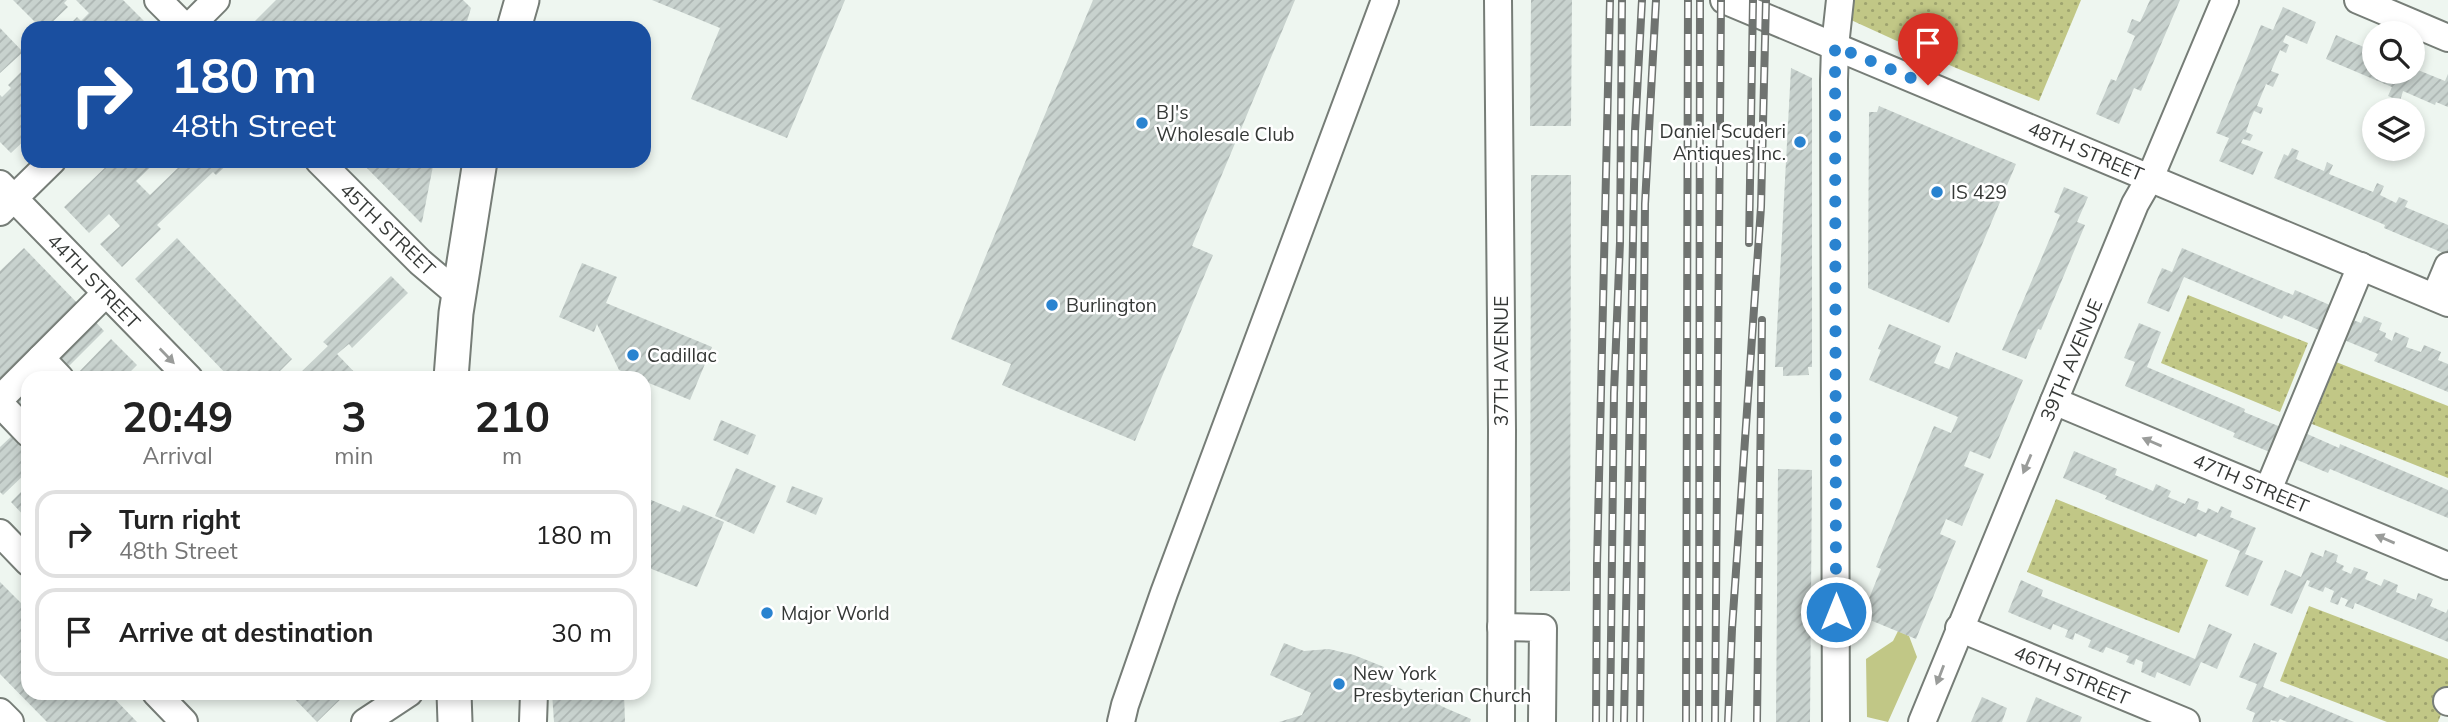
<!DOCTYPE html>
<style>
body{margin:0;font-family:Mulish,sans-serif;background:#f6f6f6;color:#222;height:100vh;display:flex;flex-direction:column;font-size:26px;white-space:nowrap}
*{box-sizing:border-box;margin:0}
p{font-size:23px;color:#767676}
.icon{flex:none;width:38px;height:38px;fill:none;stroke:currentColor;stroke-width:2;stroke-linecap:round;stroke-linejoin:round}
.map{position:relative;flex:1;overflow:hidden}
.side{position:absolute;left:21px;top:371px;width:630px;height:329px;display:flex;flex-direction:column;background:#fff;border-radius:21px;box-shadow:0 4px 10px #0003}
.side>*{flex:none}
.guide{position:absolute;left:21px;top:21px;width:630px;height:147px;border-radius:21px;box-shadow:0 4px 10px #0003;background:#1a4fa0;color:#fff;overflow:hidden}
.fabs{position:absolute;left:2362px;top:21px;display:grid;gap:14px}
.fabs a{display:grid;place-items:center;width:63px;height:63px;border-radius:50%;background:#fff;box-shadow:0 4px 10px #0003;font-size:35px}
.pin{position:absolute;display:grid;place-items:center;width:60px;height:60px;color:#fff;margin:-72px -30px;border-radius:50% 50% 50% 0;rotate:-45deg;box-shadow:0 0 7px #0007}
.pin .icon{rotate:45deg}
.me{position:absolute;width:77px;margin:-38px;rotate:0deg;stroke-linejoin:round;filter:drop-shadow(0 0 5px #0008)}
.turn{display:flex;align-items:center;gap:24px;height:147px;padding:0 35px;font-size:32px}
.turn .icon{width:91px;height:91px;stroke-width:2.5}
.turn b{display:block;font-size:49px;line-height:60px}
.eta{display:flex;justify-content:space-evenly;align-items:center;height:119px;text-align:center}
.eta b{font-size:42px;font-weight:700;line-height:49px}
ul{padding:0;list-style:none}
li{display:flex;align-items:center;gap:21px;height:88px;margin:0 14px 10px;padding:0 21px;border:4px solid #e0e0e0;border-radius:21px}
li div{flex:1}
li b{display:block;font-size:26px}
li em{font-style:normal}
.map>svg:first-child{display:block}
</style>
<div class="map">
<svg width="2448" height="722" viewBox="0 0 2448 722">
<defs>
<pattern id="park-dots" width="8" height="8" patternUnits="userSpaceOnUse" patternTransform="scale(1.75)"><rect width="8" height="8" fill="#c1c786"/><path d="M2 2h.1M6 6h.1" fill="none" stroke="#9ea36e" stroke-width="1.8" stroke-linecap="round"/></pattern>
<pattern id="building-hatch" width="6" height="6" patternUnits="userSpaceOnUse" patternTransform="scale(1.75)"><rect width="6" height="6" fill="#c8d2ce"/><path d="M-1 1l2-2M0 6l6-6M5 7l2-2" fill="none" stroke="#acb5b2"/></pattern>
</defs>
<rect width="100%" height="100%" fill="#eef6f0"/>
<!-- green -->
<path fill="#c1c786" d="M 1898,631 L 1909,636 L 1917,657 L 1888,722 L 1867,717 L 1866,659 L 1893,641 Z"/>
<!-- park -->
<g fill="url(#park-dots)">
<path d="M 1853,0 L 2081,0 L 2039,101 L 1956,68 L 1851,20 Z"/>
<path d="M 2188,295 L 2308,343 L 2280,412 L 2161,363 Z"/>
<path d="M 2336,362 L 2448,406 L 2448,478 L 2312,424 Z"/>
<path d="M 2056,499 L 2208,560 L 2179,633 L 2027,572 Z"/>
<path d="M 2309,606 L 2448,659 L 2448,697 L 2438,722 L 2387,722 L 2280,681 Z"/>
</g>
<!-- building -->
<g fill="url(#building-hatch)">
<path d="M 13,0 L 67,0 L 64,3 L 68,7 L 46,28 L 41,28 Z"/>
<path d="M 76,0 L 123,0 L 145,22 L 139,28 L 66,28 L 77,17 L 81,21 L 89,13 Z"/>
<path d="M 276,0 L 463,0 L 471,8 L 465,28 L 248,28 Z"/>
<path d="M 652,0 L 845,0 L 787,138 L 691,99 L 720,28 Z"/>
<path d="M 1093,0 L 1295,0 L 1192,246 L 1213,255 L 1135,441 L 1002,385 L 1011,364 L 951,339 Z"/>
<path d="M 1531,0 L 1572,0 L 1571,126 L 1530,126 Z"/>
<path d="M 2150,0 L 2180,0 L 2141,91 L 2134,88 L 2119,124 L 2096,114 L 2111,79 L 2116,81 L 2135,36 L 2127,32 L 2132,19 L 2140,22 Z"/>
<path d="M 2283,7 L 2316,22 L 2307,44 L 2286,35 L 2283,42 L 2289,45 L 2286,53 L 2280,50 L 2271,71 L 2279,74 L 2273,87 L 2266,84 L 2257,106 L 2263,108 L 2261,114 L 2254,111 L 2250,120 L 2246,132 L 2253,135 L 2250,141 L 2243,139 L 2241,143 L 2263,152 L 2253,175 L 2219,161 L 2229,138 L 2216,133 L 2261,25 L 2273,30 Z"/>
<path d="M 0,28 L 23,52 L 0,73 Z"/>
<path d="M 2336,35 L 2375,52 L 2375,72 L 2413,72 L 2413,68 L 2445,81 L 2448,74 L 2448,107 L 2436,102 L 2435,105 L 2403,91 L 2400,101 L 2388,96 L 2392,87 L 2326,59 Z"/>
<path d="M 28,65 L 28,137 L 11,153 L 0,142 L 0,95 L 2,97 L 11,88 L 8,85 Z"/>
<path d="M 1791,68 L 1812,78 L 1812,367 L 1808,367 L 1809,375 L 1783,376 L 1783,367 L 1775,367 Z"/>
<path d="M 1879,106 L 2016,164 L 1949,323 L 1868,288 L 1869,112 L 1877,112 Z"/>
<path d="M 2292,148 L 2299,151 L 2296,159 L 2324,171 L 2327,162 L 2333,165 L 2329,174 L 2373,192 L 2377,183 L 2384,186 L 2380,195 L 2396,203 L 2399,197 L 2408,201 L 2405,207 L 2448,225 L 2448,255 L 2384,228 L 2385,225 L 2274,178 L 2284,154 L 2288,156 Z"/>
<path d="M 112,161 L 157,161 L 136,181 L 150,195 L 183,163 L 181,161 L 231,161 L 216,175 L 213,172 L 157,225 L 161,229 L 122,267 L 100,244 L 120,226 L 109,214 L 89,233 L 64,207 Z"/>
<path d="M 360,161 L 434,161 L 422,222 L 421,223 Z"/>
<path d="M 1531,175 L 1571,175 L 1570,591 L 1530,591 Z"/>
<path d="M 2064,187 L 2088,197 L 2077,222 L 2085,225 L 2041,330 L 2038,329 L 2026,359 L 2002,350 L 2060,215 L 2054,212 Z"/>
<path d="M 177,238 L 292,359 L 273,378 L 230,378 L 135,279 Z"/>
<path d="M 24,248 L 82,308 L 0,387 L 0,271 Z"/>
<path d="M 2182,248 L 2293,295 L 2295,290 L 2339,309 L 2328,334 L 2284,315 L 2282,319 L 2184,277 L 2169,312 L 2147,303 L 2162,268 L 2172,272 Z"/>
<path d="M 582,263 L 617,277 L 606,303 L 712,347 L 690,400 L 644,381 L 644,378 L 638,378 L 619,370 L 597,324 L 594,332 L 559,317 Z"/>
<path d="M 391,276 L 408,293 L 352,348 L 349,344 L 337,354 L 360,378 L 295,378 L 328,346 L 323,342 Z"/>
<path d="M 2364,316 L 2382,323 L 2379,330 L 2386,333 L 2385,337 L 2392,341 L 2395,332 L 2409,338 L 2406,347 L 2421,352 L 2424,345 L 2441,352 L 2438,360 L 2448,364 L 2448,392 L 2374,361 L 2378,354 L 2344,340 L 2353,320 L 2361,323 Z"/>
<path d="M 92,318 L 104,331 L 66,369 L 54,356 Z"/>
<path d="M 2139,323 L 2161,332 L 2147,367 L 2245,409 L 2244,412 L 2288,430 L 2277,455 L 2233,437 L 2235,433 L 2125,386 L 2135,362 L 2124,358 Z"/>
<path d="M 1889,324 L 1941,346 L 1934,363 L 1949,369 L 1956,352 L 2023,380 L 1990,459 L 1970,451 L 1964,466 L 1984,474 L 1962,526 L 1946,519 L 1940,534 L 1956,541 L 1916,639 L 1870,620 L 1868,601 L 1881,569 L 1876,567 L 1934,426 L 1951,433 L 1958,417 L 1869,380 L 1881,350 L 1878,349 Z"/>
<path d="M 111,339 L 137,365 L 124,378 L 75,378 L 74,377 Z"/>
<path d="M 28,381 L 28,415 L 11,397 Z"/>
<path d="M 721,420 L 756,435 L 748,455 L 713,440 Z"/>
<path d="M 16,432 L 28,444 L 28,471 L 3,495 L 0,492 L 0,447 Z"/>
<path d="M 2305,433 L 2339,448 L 2340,444 L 2448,490 L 2448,518 L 2330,469 L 2328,473 L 2295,459 Z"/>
<path d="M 2074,451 L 2117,469 L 2115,475 L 2146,488 L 2153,491 L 2156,484 L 2171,491 L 2168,497 L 2185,504 L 2188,498 L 2199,502 L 2197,509 L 2206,513 L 2208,508 L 2218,513 L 2221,506 L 2232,511 L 2230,517 L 2256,528 L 2245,554 L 2263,561 L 2248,596 L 2225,586 L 2240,551 L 2198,533 L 2196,537 L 2105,499 L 2107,496 L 2063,478 Z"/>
<path d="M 736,468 L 776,486 L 754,534 L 715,516 Z"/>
<path d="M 1778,469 L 1812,470 L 1810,722 L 1776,722 Z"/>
<path d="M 28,485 L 28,520 L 11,502 Z"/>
<path d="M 792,486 L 823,498 L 816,515 L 786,502 Z"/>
<path d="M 644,497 L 680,512 L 683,505 L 724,522 L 697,587 L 644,566 Z"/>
<path d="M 2325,550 L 2338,555 L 2336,562 L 2344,566 L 2342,570 L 2351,574 L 2354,567 L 2368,572 L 2365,579 L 2381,586 L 2384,579 L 2398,585 L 2396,592 L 2416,600 L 2418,593 L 2433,599 L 2430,606 L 2446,613 L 2448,609 L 2448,642 L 2355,603 L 2353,609 L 2345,606 L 2348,600 L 2341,597 L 2338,605 L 2330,602 L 2334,591 L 2325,587 L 2323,592 L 2308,586 L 2310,581 L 2307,580 L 2292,614 L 2270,605 L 2285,570 L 2301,577 L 2311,552 L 2323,557 Z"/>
<path d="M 2021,580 L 2043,590 L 2041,596 L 2195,659 L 2209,624 L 2232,634 L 2217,669 L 2201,662 L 2190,686 L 2157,672 L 2155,678 L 2141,672 L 2143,662 L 2136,659 L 2134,665 L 2126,662 L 2129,656 L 2106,647 L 2103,653 L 2088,647 L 2091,640 L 2075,633 L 2073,640 L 2065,637 L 2068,630 L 2053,624 L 2051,630 L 2008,612 Z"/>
<path d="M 0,582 L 28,610 L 28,693 L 109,693 L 137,722 L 47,722 L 0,674 Z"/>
<path d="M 1284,643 L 1304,651 L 1329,649 L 1354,655 L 1384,667 L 1379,680 L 1414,694 L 1417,688 L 1443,696 L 1439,704 L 1441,706 L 1471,719 L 1470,722 L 1279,722 L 1302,715 L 1311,693 L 1270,675 Z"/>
<path d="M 2254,643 L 2277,653 L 2263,687 L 2288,698 L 2290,695 L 2354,722 L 2287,722 L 2280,719 L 2278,722 L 2271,720 L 2270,722 L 2252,722 L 2255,713 L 2246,709 L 2257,684 L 2239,677 Z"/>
<path d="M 289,693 L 347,693 L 317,722 Z"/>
<path d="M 552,693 L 624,693 L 625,722 L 554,722 Z"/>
<path d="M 1982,697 L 2007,708 L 2002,722 L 1971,722 Z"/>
<path d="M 2036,697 L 2082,717 L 2080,722 L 2026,722 Z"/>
</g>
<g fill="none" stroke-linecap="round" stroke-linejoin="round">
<!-- minor casing -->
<g stroke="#767d77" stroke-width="30">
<g id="minor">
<path d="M 158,0 L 186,28"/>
<path d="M 1498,0 L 1502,430 L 1501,722"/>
<path d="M 1724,0 L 2448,303"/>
<path d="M 2358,0 L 2448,38"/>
<path d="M 188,28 L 216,0"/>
<path d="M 319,161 L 420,262 L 459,295"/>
<path d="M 0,184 L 189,378"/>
<path d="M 0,212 L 52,161"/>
<path d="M 2435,297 L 2448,266"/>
<path d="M 41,358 L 60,378"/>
<path d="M 0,399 L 106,293"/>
<path d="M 2054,401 L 2448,566"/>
<path d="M 6,410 L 28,433"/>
<path d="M 2268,490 L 2361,266"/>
<path d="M 0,533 L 28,562"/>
<path d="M 1501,627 L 1543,628 L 1542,722"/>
<path d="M 1959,628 L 2186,722"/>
<path d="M 156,693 L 184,722"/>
<path d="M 2447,701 L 2448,702"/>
<path d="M 0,712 L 10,722"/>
<path d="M 365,722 L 409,693"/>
<path d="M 533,722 L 534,693"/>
<path d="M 1121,722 L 1125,705 L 1164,593 L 1385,0"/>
<path d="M 1836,722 L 1834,80 L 1835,46 L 1840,0"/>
<path d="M 1922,722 L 2135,204 L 2150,178 L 2225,0"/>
</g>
</g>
<!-- major casing -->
<g stroke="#767d77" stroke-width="37">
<g id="major">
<path d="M 514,28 L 522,0"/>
<path d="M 451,378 L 456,313 L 480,161"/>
<path d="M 454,693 L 455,722"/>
</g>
</g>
<!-- minor -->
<use href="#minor" stroke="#fff" stroke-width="26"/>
<!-- major -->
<use href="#major" stroke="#fff" stroke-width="33"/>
<!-- rail casing -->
<g stroke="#6f7370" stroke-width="8">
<g id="rail">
<path d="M 1749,243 L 1753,0"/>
<path d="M 1596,722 L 1597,565 L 1610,0"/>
<path d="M 1610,722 L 1614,393 L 1620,242 L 1622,0"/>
<path d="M 1624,722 L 1635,131 L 1642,0"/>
<path d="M 1640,722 L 1645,204 L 1656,0"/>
<path d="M 1686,722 L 1688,0"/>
<path d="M 1699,722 L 1700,0"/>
<path d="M 1715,722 L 1721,0"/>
<path d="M 1728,722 L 1732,629 L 1761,207 L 1766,0"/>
<path d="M 1757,722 L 1762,320"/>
</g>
</g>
<!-- rail -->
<use href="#rail" stroke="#fff" stroke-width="5" stroke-dasharray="16" stroke-linecap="butt"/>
</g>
<!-- one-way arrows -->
<defs><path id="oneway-solid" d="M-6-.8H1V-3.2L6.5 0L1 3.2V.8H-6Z" transform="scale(1.75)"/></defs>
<g fill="#9a9c9a">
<use href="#oneway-solid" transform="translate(167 356) rotate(46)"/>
<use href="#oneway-solid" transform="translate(2152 442) rotate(-157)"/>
<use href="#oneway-solid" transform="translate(2027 464) rotate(113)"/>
<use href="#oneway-solid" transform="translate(2385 539) rotate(-157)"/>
<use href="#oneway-solid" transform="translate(1940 675) rotate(111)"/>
</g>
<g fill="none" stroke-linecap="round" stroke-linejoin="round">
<!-- route -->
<path stroke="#2983d0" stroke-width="12" stroke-dasharray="0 21.6" d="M 1836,612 L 1835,46 L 1928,85"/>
</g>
<!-- markers -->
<g fill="#2983d0" stroke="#fff" stroke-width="2.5">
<circle cx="1142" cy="123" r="7"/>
<circle cx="1800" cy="142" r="7"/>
<circle cx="1937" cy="192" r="7"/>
<circle cx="1052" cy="305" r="7"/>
<circle cx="633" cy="355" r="7"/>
<circle cx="767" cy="613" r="7"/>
<circle cx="1339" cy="684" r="7"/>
</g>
<g text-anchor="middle" stroke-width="5" stroke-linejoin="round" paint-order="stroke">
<!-- poi labels -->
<g font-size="19" fill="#353836" stroke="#fff" text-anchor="start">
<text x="1156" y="119">BJ's<tspan x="1156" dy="22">Wholesale Club</tspan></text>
<text x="1786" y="138" text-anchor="end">Daniel Scuderi<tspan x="1786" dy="22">Antiques Inc.</tspan></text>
<text x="1951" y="199">IS 429</text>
<text x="1066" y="312">Burlington</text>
<text x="647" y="362">Cadillac</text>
<text x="781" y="620">Major World</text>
<text x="1353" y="680">New York<tspan x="1353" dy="22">Presbyterian Church</tspan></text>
</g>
<!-- street labels -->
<g font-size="19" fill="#353836" stroke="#fff">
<text transform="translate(2086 151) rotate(23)" y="7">48TH STREET</text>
<text transform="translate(388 229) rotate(44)" y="7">45TH STREET</text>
<text transform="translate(94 281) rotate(46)" y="7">44TH STREET</text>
<text transform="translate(2071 360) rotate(-67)" y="7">39TH AVENUE</text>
<text transform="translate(1501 361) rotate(-90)" y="7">37TH AVENUE</text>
<text transform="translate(2251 483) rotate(23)" y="7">47TH STREET</text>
<text transform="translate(2072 675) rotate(23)" y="7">46TH STREET</text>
</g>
</g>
</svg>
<div class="fabs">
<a><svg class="icon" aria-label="search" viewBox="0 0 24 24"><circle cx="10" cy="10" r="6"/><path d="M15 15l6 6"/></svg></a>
<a><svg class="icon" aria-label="layers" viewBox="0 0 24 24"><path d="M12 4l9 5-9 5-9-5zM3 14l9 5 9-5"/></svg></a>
</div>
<div class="pin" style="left:1928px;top:85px;background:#d93025"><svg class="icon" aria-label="arrive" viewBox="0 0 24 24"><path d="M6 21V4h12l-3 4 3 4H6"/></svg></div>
<svg class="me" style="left:1836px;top:612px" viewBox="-20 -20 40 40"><circle r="17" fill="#2983d0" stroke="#fff" stroke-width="3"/><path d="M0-11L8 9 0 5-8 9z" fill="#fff"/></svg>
<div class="guide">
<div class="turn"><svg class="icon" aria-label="right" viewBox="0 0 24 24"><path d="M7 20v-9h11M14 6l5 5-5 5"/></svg><div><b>180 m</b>48th Street</div></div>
</div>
<section class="side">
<div class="eta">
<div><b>20:49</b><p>Arrival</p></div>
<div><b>3</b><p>min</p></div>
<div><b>210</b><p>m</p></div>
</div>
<ul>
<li><svg class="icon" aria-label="right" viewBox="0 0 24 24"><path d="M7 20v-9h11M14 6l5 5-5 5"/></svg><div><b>Turn right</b><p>48th Street</p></div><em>180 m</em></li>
<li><svg class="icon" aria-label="arrive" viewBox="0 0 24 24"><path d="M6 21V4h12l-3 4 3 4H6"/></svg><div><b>Arrive at destination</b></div><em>30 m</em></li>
</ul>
</section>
</div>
